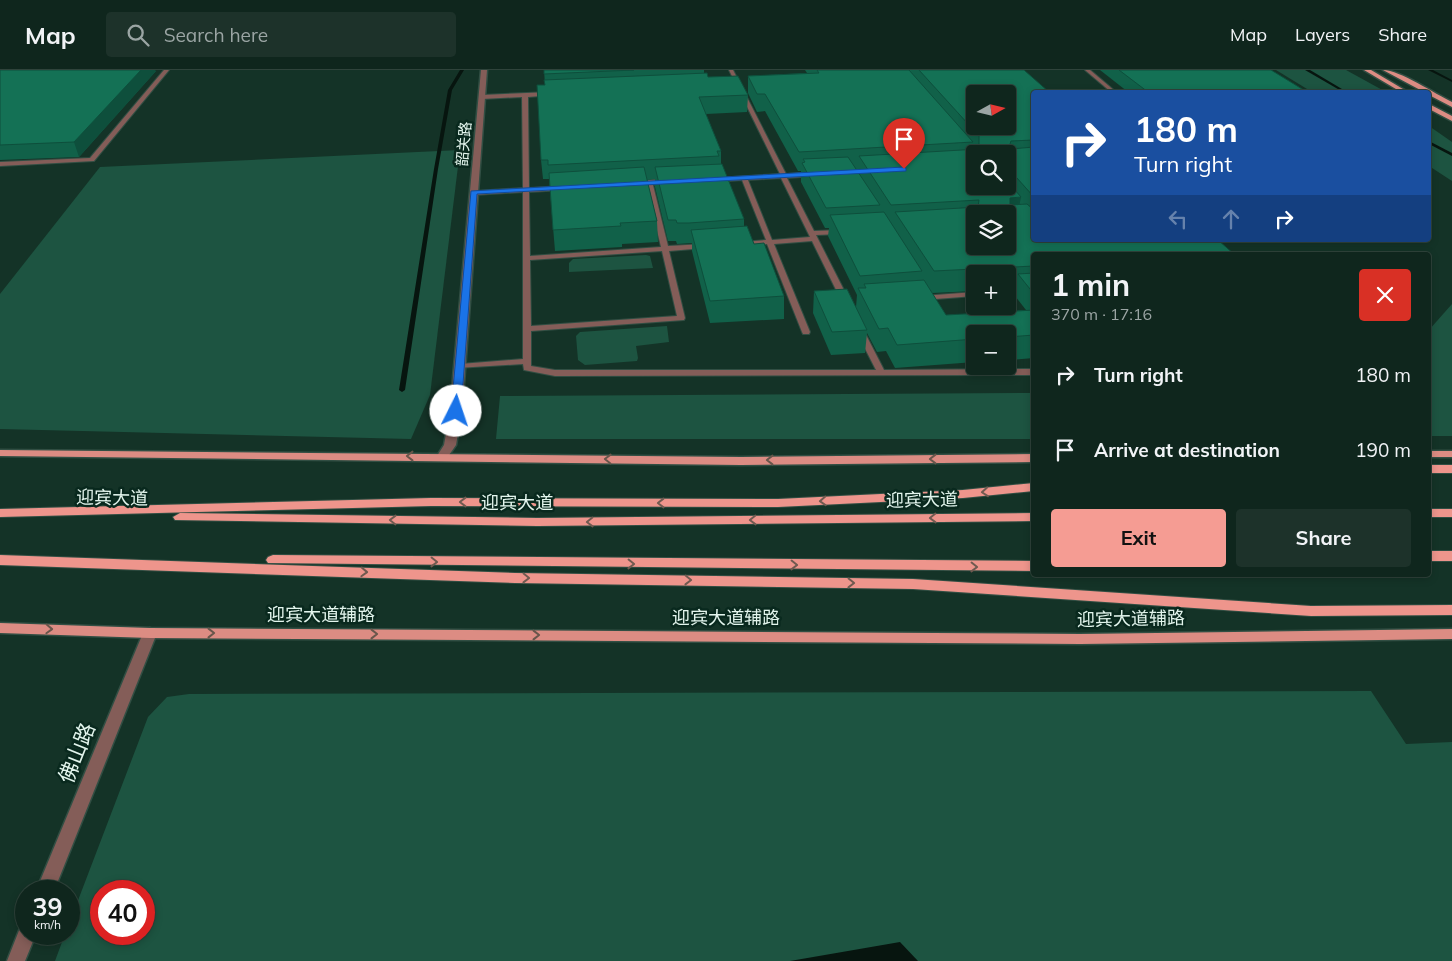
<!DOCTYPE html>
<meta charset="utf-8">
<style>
body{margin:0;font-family:Mulish,"Noto Sans SC",sans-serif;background:#1d322a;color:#f1f3f6;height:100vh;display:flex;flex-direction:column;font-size:19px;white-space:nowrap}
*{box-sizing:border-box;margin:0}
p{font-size:16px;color:#9ba5a4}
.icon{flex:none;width:28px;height:28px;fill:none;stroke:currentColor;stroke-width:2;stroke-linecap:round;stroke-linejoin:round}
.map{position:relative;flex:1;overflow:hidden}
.side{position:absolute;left:1031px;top:182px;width:400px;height:325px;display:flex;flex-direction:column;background:#0f261d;border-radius:5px;box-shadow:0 2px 8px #0003,0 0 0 1px #2f433b}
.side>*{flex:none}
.top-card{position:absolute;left:1031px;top:20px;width:400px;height:152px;border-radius:5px;box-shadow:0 2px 8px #0003,0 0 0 1px #2f433b;background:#1a4fa0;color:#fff;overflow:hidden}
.needle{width:32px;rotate:82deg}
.fabs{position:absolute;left:966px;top:15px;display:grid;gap:10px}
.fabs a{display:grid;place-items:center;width:50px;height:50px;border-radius:5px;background:#0f261d;box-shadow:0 2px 8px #0003,0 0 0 1px #2f433b;font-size:25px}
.speed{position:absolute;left:15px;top:810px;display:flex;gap:10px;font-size:25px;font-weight:700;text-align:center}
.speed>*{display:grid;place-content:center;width:65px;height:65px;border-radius:50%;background:#0f261d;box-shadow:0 2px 8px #0003,0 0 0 1px #2f433b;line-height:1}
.speed small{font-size:12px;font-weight:400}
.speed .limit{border:8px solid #d22;background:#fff;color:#111}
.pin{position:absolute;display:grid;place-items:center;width:42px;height:42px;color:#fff;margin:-51px -21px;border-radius:50% 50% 50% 0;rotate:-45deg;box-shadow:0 0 5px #0007}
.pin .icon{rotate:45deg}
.me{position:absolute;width:55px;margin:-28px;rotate:4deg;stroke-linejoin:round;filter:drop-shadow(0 0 4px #0008)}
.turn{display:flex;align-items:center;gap:18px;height:105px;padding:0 20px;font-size:22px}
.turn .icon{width:65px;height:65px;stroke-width:2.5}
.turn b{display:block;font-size:35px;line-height:42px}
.lanes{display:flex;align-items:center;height:48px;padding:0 20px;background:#0003;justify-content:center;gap:25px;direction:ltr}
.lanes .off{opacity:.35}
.round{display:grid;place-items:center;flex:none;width:52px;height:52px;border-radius:5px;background:#1d322a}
.head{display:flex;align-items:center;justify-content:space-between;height:85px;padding:0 20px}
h1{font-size:30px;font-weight:700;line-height:38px}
.primary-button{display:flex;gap:10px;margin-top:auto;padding:10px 20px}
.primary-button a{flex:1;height:58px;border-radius:5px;background:#f59c93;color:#111;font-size:20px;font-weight:700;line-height:58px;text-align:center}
.primary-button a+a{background:#1d322a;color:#f1f3f6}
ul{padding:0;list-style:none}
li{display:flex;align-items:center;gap:15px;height:75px;padding:0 20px}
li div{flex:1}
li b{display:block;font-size:19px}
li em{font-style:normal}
header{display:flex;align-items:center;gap:30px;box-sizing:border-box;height:70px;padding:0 25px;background:#0f261d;border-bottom:1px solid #2f433b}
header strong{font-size:24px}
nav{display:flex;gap:28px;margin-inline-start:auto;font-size:18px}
.search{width:350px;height:45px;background:#1d322a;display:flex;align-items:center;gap:12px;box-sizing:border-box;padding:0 18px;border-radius:5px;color:#9ba5a4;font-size:19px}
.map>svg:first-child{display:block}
</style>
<header>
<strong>Map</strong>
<div class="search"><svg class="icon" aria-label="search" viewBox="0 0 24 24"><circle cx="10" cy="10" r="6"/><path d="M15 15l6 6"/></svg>Search here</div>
<nav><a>Map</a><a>Layers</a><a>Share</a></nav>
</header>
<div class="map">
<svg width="1452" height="891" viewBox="0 0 1452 891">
<rect width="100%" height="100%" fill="#143327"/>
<!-- green -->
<g fill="#1d5441" fill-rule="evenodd">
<path d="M 1276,0 L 1346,0 L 1386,22 L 1312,22 Z"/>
<path d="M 1429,56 L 1452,72 L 1452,111 L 1429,96 Z"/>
<path d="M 460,80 L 430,325 L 411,369 L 0,359 L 0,224 L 100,97 Z"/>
<path d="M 646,185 L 650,186 L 653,198 L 569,202 L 569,193 L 573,189 Z"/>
<path d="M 1452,234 L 1452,366 L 1429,366 L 1429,260 Z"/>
<path d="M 667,256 L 669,272 L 636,276 L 638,288 L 637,291 L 585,295 L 578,290 L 576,266 L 580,262 Z"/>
<path d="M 1034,323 L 1034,369 L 496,369 L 500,326 Z"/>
<path d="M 1371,621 L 1406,674 L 1452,672 L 1452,891 L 55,891 L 65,864 L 69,864 L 69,854 L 148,647 L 167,627 L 189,624 ZM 101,821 L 144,821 L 144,864 L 101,864 Z"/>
</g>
<!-- water -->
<path fill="#07150f" d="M 900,872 L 918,891 L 790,891 Z"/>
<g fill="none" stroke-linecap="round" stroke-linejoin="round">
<!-- stream -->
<g fill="#07150f" fill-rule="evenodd">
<path d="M 460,0 L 464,0 L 452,20 L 438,99 L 405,320 L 402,322 L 399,320 L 434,99 L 448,20 Z"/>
<path d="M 1305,0 L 1310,0 L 1347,22 L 1343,22 Z"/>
<path d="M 1428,0 L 1433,0 L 1452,10 L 1452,12 Z"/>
<path d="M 1429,71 L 1452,83 L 1452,86 L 1429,74 Z"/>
</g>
<!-- service casing -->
<g stroke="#314e43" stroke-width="2">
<g id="service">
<path d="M 164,0 L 169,0 L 94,91 L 0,96 L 0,92 L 90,88 Z"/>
<path d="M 729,0 L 733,0 L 786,104 L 815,102 L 818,104 L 815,106 L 787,108 L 814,161 L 841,160 L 844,162 L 841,164 L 816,165 L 849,230 L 845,232 L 841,230 L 812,171 L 774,174 L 810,262 L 809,264 L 803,264 L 802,262 L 767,174 L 742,176 L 739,174 L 742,172 L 766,170 L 742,110 L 715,112 L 712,110 L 715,108 L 780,104 ZM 781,108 L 810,167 L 772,170 L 748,110 Z"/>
<path d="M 1085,0 L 1090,0 L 1116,22 L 1111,22 Z"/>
<path d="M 551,22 L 553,23 L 553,25 L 528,27 L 529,118 L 563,116 L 566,118 L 563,120 L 529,122 L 530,186 L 661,177 L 646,115 L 635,116 L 632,114 C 640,110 663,108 671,112 L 668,114 L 653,115 L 668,176 L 705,174 L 708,176 L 705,178 L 669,181 L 685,248 L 684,250 L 531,261 L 531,296 L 555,300 L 876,300 L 856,261 L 860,259 L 864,261 L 884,300 L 1034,299 L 1034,305 L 555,306 L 524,300 L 523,294 L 457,298 L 456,296 L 460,294 L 523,289 L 523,122 L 474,125 L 471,123 L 474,121 L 523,118 L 522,27 L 482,29 L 479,27 L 482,25 ZM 662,181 L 677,246 L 531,256 L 530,190 Z"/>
<path d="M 1034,219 L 1034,223 L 1008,224 L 1008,220 Z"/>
<path d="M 975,222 L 975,226 L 922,230 L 918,228 L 922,226 Z"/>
</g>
</g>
<!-- minor casing -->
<g stroke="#314e43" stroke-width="3">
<g id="minor">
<path d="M 150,558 L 155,560 L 157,563 L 54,821 L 36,821 L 143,563 L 145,560 Z"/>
<path d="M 26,856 L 26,864 L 36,864 L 25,891 L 7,891 L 20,858 Z"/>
</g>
</g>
<!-- tertiary casing -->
<g stroke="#314e43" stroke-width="3">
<path id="tertiary" d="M 481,0 L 487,0 L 462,341 L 456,375 L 447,388 L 443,389 L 437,386 L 444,375 L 450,341 Z"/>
</g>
<!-- primary casing -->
<g stroke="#314e43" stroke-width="3">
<g id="primary">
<path d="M 1364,0 L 1371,0 L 1408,22 L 1401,22 Z"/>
<path d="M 1383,0 C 1400,0 1435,24 1452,32 L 1452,37 L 1429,25 L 1429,22 L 1424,22 Z"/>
<path d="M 1429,34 L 1452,46 L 1452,51 L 1429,39 Z"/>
<path d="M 0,380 L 741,387 L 1034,384 L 1034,392 L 741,395 L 0,386 Z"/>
<rect x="1429" y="381" width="23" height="6"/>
<path d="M 0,553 L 150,558 L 1080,564 L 1452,559 L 1452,569 L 1080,574 L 150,568 L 0,563 Z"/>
</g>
</g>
<!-- trunk casing -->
<g stroke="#314e43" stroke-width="2">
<g id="trunk">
<rect x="1429" y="395" width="23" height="8"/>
<path d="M 1034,413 L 1034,421 L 963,428 L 778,437 L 431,436 L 0,447 L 0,439 L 431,428 L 778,429 L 963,420 Z"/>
<rect x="1429" y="439" width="23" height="8"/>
<path d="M 180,443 L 537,448 L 1034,443 L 1034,451 L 537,456 L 175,450 L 173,447 Z"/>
<rect x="1429" y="481" width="23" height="10"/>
<path d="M 0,485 L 515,503 L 913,509 L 1311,536 L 1452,535 L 1452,545 L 1311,546 L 913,519 L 515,513 L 0,495 Z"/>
<path d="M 273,485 L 1034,491 L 1034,501 L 268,493 L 266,490 L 268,487 Z"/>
</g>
</g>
<!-- service -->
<use href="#service" fill="#845d58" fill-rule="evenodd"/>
<!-- minor -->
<use href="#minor" fill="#845d58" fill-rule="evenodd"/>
<!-- tertiary -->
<use href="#tertiary" fill="#845d58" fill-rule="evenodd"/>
<!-- primary -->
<use href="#primary" fill="#dc8c83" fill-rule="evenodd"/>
<!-- trunk -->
<use href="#trunk" fill="#ee958c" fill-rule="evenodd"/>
</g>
<!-- wall -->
<g fill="#116149" fill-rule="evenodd">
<path d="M 0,0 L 156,1 L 79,87 L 0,90 Z"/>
<path d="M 544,0 L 704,0 L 704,3 L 708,7 L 748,25 L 747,42 L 706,44 L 721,81 L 721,94 L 744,149 L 744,157 L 784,226 L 784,249 L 710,253 L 692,181 L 692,173 L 677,174 L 676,171 L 668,171 L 655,117 L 655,109 L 647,110 L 657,151 L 658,172 L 622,174 L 622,177 L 555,181 L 549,109 L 543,109 L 541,90 L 545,15 Z"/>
<path d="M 805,0 L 1024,0 L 1034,22 L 1034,288 L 1008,290 L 1008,264 L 975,264 L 975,292 L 895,298 L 886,281 L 877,282 L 867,263 L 865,283 L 831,285 L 813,243 L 814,221 L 856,237 L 857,225 L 828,166 L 829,158 L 825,158 L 801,112 L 801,101 L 798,101 L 765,41 L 757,42 L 748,23 L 748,6 L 807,3 ZM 975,84 L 1008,84 L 1008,116 ZM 975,204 L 1008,204 L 1008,219 L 1016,219 L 1015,226 L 1026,240 L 946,245 L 932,223 L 975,221 Z"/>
<path d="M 1100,0 L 1271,0 L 1307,22 L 1128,22 Z"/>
</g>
<!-- shaded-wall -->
<g fill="#0e4f3c">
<path d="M 141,0 L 155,0 L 156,1 L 79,87 L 74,72 Z"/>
<path d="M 1021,127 L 1017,147 L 1008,149 L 1010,128 Z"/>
</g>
<!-- building -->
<g fill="#147155" stroke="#0e4f3c" fill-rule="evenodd">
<path d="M 0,0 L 141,0 L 74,72 L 0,75 Z"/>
<path d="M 544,0 L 634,0 L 544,4 Z"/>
<path d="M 817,0 L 909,0 L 973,72 L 799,82 L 765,24 L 757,24 L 748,6 L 819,3 Z"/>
<path d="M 919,0 L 1024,0 L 1049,22 L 1034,22 L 1034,70 L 1011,71 L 1009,77 L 1011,79 L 1034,77 L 1034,127 L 1008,98 L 1008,84 L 975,84 L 975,116 L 1008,116 L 1008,112 L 1021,127 L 1010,128 L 1010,135 L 1027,134 L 1034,140 L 1034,170 L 1218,170 L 1235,185 L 1034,185 L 1034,196 L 934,201 L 895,142 L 978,137 L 979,130 L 891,135 L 859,86 L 979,79 L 979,66 ZM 975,24 L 1008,24 L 1008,56 L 975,56 ZM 975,144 L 1008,144 L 1008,176 L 975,176 Z"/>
<path d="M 1119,0 L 1271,0 L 1307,22 L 1148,22 Z"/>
<path d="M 707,3 L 708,7 L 738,6 L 748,25 L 699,27 L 721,81 L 717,81 L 719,86 L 548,95 L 548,90 L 541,90 L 537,15 L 545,15 L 544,10 Z"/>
<path d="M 848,87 L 880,135 L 826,138 L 802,93 L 805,92 L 803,89 Z"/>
<path d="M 722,94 L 744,149 L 689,153 L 677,153 L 676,150 L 668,150 L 655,97 Z"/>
<path d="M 644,97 L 657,151 L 620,153 L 621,156 L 553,160 L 549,103 Z"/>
<path d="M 884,142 L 922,201 L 860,206 L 830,145 Z"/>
<path d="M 747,156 L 754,174 L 764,173 L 784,226 L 710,231 L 691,160 Z"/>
<path d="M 1034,203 L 1034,224 L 1018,204 Z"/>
<path d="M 924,210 L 946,245 L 1034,240 L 1034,265 L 1008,267 L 1008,264 L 975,264 L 975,269 L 897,275 L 888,258 L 879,259 L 858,218 L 866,218 L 864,214 Z"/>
<path d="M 847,219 L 867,260 L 832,262 L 814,221 Z"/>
</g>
<!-- one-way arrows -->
<defs><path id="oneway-chevron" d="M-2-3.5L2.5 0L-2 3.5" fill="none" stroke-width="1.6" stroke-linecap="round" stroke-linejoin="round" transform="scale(1.25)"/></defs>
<g stroke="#68564b">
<use href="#oneway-chevron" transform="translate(410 386) rotate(-180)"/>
<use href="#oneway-chevron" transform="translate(608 389) rotate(-179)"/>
<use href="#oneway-chevron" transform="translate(933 389) rotate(180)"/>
<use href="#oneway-chevron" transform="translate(770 390) rotate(180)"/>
<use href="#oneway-chevron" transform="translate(49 559) rotate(2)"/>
<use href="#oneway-chevron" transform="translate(211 563)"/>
<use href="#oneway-chevron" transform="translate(374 564)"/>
<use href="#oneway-chevron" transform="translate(536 565)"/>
</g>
<g stroke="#705a50">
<use href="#oneway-chevron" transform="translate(985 422) rotate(175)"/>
<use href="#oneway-chevron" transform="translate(823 431) rotate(177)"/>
<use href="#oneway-chevron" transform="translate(463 432) rotate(-180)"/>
<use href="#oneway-chevron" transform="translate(661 433) rotate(-180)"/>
<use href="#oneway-chevron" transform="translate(933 448) rotate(179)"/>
<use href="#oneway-chevron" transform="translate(393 450) rotate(-179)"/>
<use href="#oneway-chevron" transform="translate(753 450) rotate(179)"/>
<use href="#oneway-chevron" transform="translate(590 452) rotate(179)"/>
<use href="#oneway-chevron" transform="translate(434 492) rotate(1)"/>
<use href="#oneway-chevron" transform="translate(631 494) rotate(1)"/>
<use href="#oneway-chevron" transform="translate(794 495) rotate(1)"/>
<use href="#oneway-chevron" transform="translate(974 497) rotate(1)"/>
<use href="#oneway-chevron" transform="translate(364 502) rotate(2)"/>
<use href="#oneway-chevron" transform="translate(526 508) rotate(1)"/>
<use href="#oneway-chevron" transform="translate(688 510) rotate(1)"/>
<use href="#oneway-chevron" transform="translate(851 513) rotate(1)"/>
</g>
<!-- route -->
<path fill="#1a73e8" stroke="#114b97" d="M 904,97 L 906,98 L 906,101 L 477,124 L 461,341 L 456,344 L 451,341 L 471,121 Z"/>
<g text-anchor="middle" stroke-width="5" stroke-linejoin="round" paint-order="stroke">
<!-- far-street labels -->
<g font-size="15" fill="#e3f5ed" stroke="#09291e">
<text transform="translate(464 74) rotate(-85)" y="5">韶关路</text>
</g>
<!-- street labels -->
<g font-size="18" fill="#e3f5ed" stroke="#09291e">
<text transform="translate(112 428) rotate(1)" y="6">迎宾大道</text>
<text transform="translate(922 430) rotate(-1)" y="6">迎宾大道</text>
<text x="517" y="439">迎宾大道</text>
<text x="321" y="551">迎宾大道辅路</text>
<text x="726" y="554">迎宾大道辅路</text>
<text transform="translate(1131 549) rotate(-1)" y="6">迎宾大道辅路</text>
</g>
<!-- near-street labels -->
<g font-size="21" fill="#e3f5ed" stroke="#09291e">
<text transform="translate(77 683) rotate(-68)" y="7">佛山路</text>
</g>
</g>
</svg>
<div class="fabs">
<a><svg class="needle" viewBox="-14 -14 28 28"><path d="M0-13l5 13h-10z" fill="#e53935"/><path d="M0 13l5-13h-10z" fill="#9ba5a4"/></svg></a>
<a><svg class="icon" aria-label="search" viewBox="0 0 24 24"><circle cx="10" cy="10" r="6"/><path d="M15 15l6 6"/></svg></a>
<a><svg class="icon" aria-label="layers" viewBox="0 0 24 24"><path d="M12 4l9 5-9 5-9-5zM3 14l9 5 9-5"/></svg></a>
<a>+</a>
<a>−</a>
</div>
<div class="speed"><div>39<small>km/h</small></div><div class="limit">40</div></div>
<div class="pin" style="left:904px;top:99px;background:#d93025"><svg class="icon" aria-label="arrive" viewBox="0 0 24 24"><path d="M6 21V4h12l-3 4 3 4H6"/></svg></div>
<svg class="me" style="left:456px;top:341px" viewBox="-20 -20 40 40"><circle r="19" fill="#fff"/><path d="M0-13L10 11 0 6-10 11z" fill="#1a73e8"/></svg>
<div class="top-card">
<div class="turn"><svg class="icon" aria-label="right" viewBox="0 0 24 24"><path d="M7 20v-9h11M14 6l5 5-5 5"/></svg><div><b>180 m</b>Turn right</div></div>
<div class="lanes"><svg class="icon off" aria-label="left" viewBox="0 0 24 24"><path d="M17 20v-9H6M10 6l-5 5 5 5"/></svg><svg class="icon off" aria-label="ahead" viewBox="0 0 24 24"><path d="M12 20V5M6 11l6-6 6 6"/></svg><svg class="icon" aria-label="right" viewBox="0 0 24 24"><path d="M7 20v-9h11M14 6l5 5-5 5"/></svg></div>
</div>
<section class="side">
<div class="head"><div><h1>1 min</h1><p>370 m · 17:16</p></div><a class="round" style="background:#d93025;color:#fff"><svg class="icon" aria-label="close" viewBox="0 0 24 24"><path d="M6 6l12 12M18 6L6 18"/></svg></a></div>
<ul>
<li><svg class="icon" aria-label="right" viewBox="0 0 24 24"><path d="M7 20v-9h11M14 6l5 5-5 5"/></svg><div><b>Turn right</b></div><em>180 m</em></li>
<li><svg class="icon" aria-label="arrive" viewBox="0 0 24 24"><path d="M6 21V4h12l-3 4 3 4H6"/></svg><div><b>Arrive at destination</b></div><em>190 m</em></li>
</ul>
<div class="primary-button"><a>Exit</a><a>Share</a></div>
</section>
</div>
